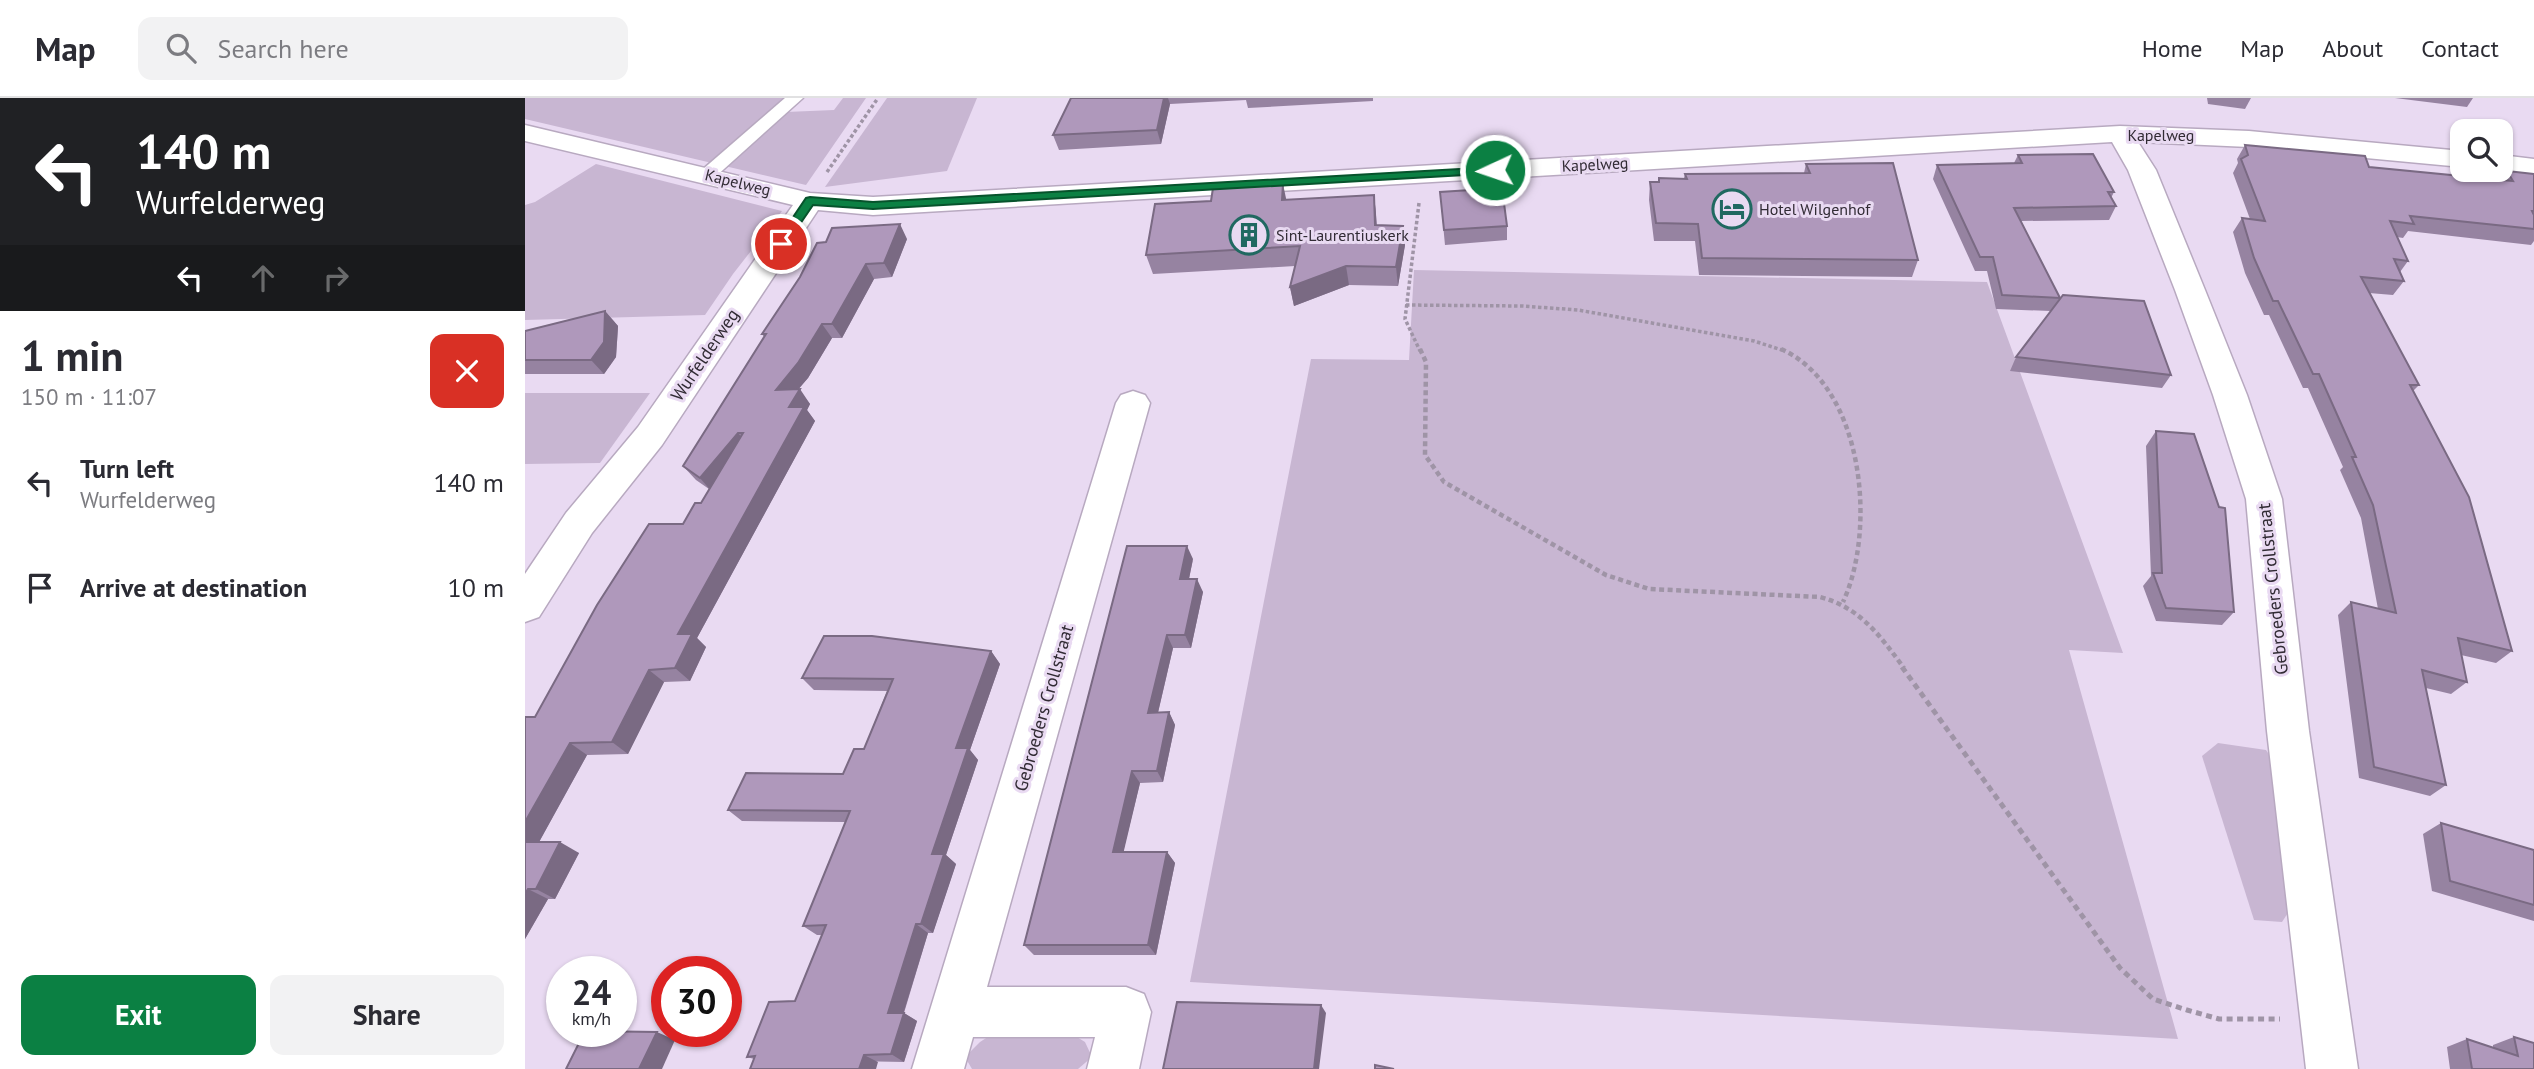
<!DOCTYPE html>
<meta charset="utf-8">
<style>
body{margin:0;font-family:"PT Sans",sans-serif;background:#f2f2f3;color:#2b2b33;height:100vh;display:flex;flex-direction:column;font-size:26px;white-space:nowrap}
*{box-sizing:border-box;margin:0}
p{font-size:23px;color:#7c7c81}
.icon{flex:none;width:38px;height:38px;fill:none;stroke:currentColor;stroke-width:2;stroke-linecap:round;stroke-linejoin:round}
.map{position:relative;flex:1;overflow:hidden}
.sheet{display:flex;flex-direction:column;background:#fff;width:525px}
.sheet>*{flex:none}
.top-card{background:#202124;color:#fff;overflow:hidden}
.controls{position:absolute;left:1925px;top:21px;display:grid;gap:14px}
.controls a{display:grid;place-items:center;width:63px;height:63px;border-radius:14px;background:#fff;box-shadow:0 2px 5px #0004;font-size:35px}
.speed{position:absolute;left:21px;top:858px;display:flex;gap:14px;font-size:35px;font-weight:700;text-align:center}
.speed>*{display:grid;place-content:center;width:91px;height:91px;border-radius:50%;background:#fff;box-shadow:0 2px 5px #0004;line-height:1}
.speed small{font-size:18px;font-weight:400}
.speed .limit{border:10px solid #d22;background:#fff;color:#111}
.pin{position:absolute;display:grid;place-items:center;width:60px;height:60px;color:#fff;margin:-30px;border:4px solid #fff;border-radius:50%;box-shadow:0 2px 7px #0007}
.me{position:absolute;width:77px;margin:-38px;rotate:267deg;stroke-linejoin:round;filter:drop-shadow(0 0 5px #0008)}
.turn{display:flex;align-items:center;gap:24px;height:147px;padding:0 21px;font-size:32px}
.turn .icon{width:91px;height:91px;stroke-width:2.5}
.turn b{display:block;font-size:49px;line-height:60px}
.lanes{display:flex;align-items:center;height:66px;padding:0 21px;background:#0003;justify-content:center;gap:35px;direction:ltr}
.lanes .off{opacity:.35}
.round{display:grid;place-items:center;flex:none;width:74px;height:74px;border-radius:14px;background:#f2f2f3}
.head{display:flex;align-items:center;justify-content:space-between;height:119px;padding:0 21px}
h1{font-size:42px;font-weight:600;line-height:52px}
.action{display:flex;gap:14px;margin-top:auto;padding:14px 21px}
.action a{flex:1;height:80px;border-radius:14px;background:#0b8043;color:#fff;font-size:28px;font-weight:600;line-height:80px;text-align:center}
.action a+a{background:#f2f2f3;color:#2b2b33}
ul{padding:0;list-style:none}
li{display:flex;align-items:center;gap:21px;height:105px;padding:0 21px}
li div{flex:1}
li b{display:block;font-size:26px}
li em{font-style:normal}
header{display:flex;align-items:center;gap:42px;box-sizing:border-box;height:98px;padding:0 35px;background:#fff;border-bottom:2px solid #e1e1e2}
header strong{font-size:33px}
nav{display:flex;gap:38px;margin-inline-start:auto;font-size:24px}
.search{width:490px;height:63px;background:#f2f2f3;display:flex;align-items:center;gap:18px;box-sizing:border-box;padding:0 24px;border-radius:14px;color:#7c7c81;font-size:26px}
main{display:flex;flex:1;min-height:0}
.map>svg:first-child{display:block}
</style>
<header>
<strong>Map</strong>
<div class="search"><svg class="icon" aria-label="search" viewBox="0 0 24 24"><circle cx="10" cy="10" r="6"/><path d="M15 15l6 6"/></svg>Search here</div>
<nav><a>Home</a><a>Map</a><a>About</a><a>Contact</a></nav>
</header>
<main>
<section class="sheet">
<div class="top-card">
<div class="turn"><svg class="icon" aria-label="left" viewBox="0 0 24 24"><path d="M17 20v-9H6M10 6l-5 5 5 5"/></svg><div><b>140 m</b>Wurfelderweg</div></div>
<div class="lanes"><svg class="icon" aria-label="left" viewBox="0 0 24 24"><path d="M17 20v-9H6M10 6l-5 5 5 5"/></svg><svg class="icon off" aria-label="ahead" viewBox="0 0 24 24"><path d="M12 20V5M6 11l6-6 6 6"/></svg><svg class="icon off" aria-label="right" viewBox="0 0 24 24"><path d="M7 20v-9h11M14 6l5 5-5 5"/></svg></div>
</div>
<div class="head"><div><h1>1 min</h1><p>150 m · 11:07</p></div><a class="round" style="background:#d93025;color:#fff"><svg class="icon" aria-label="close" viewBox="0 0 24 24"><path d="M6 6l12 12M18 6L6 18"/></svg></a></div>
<ul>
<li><svg class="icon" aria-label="left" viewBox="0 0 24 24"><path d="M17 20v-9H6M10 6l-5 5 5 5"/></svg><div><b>Turn left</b><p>Wurfelderweg</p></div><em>140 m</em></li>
<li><svg class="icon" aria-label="arrive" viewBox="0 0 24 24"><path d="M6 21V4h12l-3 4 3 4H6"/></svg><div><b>Arrive at destination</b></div><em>10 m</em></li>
</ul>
<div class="action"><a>Exit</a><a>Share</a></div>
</section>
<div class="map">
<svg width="2009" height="971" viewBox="0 0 2009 971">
<rect width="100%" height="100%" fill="#e9daf2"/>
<!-- green -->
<g fill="#c8b6d2">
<path d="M 0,0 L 275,0 L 261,14 L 309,12 L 318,0 L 341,0 L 281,87 L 0,21 Z"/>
<path d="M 362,0 L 452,0 L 422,73 L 300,89 Z"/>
<path d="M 71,66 L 257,113 L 208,176 L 180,217 L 0,222 L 0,107 L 10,104 Z"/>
<path d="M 889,172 L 1462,184 L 1598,555 L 1544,552 L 1653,941 L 665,884 L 786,261 L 884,262 Z"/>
<path d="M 0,295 L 125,295 L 75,365 L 0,366 Z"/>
<path d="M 1693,645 L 1741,652 L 1750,665 L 1768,807 L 1757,824 L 1729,822 L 1677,658 Z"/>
<path d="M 472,933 L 547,936 L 560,944 L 567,959 L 553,971 L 447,971 L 440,959 L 455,944 Z"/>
</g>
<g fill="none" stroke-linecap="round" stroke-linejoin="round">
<!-- lane casing -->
<g stroke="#b8a9c0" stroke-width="3">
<path id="lane" d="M 260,0 L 278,0 L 189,80 L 177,80 L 174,76 L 177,72 Z"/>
</g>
<!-- street casing -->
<g stroke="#b8a9c0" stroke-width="3">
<g id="street">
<path d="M 0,27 L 285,95 L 348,99 L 1595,28 L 1724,33 L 1937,53 L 1937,69 L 1724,49 L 1613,44 L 1631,72 L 1680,192 L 1722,297 L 1757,401 L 1784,633 L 1833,971 L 1781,971 L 1742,633 L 1721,401 L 1688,297 L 1650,192 L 1603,72 L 1587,44 L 348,117 L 293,112 L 137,347 L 67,435 L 14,519 L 0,524 L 0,476 L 41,415 L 113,329 L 268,107 L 0,43 Z"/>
<path d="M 1976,57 L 2009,61 L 2009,77 L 1970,72 L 1976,72 Z"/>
<path d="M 608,293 L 620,297 L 625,305 L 462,889 L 601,889 L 619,896 L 626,914 L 614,971 L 562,971 L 570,939 L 448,939 L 439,971 L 387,971 L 591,305 L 596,297 Z"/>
</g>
</g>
<!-- path-far2 -->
<g stroke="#9f94a6" stroke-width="3.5" stroke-dasharray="3.5 2.5" stroke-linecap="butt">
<path d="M 302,74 L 353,0"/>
<path d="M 894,105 L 880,221 L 895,253"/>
<path d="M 881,207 L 997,208 L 1053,212 L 1229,243 L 1260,253"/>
</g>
<!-- path-far1 -->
<g stroke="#9f94a6" stroke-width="4.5" stroke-dasharray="5 3.5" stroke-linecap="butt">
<path d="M 895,251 L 901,264 L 900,357 L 919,384 L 1081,477 L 1124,491 L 1295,499 C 1336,510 1355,538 1379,570"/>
<path d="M 1256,251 C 1339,288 1352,431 1318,504"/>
</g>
<!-- path -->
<path stroke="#9f94a6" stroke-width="5" stroke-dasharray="6 4.5" stroke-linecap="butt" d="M 1377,569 L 1595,870 L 1628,901 L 1662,912 L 1694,921 L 1755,921"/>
<!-- lane -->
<use href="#lane" fill="#fff" fill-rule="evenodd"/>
<!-- street -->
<use href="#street" fill="#fff" fill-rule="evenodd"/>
</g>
<!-- wall -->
<g fill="#9683a1">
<path d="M 546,0 L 848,0 L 848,3 L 723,10 L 721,2 L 645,6 L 636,46 L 534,52 L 528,37 Z"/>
<path d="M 1682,0 L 1726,0 L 1720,11 L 1683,6 Z"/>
<path d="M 1870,0 L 1948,0 L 1942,9 Z"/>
<path d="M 1720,47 L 1844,69 L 1976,82 L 1982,73 L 2009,76 L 2009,143 L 2006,147 L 1883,133 L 1878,140 L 1872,139 L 1883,163 L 1875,174 L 1879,183 L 1868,197 L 1844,195 L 1894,287 L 1888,293 L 1987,553 L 1971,565 L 1936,557 L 1942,584 L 1926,596 L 1901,590 L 1921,687 L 1905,698 L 1834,680 L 1813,517 L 1826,504 L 1853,511 L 1836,420 L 1815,372 L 1818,369 L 1783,290 L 1778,290 L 1744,217 L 1739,217 L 1720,175 L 1708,134 L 1717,120 L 1725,121 L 1708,75 L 1713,65 L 1712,61 Z"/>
<path d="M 1493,57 L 1589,94 L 1586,100 L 1591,108 L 1584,122 L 1496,123 L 1535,200 L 1532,205 L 1646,277 L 1637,290 L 1485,273 L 1491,259 L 1526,213 L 1471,211 L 1462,173 L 1450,173 L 1408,81 L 1412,67 L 1489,65 Z"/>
<path d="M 1281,66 L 1393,162 L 1387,179 L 1174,177 L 1170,143 L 1129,143 L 1124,102 L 1125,84 L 1134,84 L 1159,80 L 1160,76 L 1279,75 Z"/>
<path d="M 915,94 L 982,128 L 982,142 L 920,147 Z"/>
<path d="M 849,97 L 852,127 L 880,147 L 873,188 L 824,187 L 769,208 L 765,189 L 770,168 L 628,176 L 621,157 L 761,102 Z"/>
<path d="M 382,141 L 367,179 L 349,181 L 317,240 L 307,240 L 283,280 L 273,291 L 285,306 L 282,312 L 290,323 L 172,540 L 181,549 L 165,583 L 139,584 L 103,656 L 62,657 L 14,744 L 54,755 L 30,801 L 23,801 L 0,841 L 0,619 L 10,619 L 176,405 L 184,391 L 171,382 L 158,368 L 239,239 L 237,236 L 275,179 Z"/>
<path d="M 80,213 L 93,228 L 91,259 L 79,276 L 0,276 L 0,233 Z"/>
<path d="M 1631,333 L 1709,514 L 1697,527 L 1631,523 L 1618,488 L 1626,478 L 1621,348 Z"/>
<path d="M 668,461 L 664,481 L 678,494 L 666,550 L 648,550 L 633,615 L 644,614 L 650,627 L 638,684 L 615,685 L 598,754 L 642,754 L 650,765 L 631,857 L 509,857 L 499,847 Z"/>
<path d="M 466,553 L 475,566 L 445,652 L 453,662 L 421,757 L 431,766 L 408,835 L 403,835 L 379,915 L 392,923 L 379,964 L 229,961 L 222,959 L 270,903 L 297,837 L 292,837 L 278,828 L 320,724 L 217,723 L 203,712 L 318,676 L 339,651 L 362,593 L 289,592 L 277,580 Z"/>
<path d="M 1916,725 L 2009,752 L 2009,823 L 1907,793 L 1898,736 Z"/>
<path d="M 1989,939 L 2009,971 L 1925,971 L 1922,949 L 1942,941 L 1968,950 L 1968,947 Z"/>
</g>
<!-- shaded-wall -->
<g fill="#7a6a83">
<path d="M 639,0 L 643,0 L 645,6 L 636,46 L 632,32 Z"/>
<path d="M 758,86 L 762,105 L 757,102 Z"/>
<path d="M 849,97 L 851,116 L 852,147 L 850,127 Z"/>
<path d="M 375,126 L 382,141 L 367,179 L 359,165 Z"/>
<path d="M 878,128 L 880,147 L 873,188 L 871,169 Z"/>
<path d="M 341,166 L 349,181 L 317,240 L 307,226 Z"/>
<path d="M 821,168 L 824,187 L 769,208 L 765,189 Z"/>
<path d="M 80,213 L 93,228 L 91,259 L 79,276 L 66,262 Z"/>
<path d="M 297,226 L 307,240 L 283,280 L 261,306 L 251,292 Z"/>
<path d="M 275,291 L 285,306 L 282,312 L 290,323 L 172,540 L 181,549 L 165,583 L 150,570 L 153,536 L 264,309 Z"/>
<path d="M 213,335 L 225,349 L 187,394 L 175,380 Z"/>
<path d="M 662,448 L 668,461 L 661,495 L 655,481 Z"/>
<path d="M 672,481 L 678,494 L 666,550 L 660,537 Z"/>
<path d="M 642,537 L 648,550 L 630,627 L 623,615 Z"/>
<path d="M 466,553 L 475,566 L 445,652 L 453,662 L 421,757 L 431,766 L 408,835 L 396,826 L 407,756 L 431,650 Z"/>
<path d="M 124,572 L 139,584 L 103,656 L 87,644 Z"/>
<path d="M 644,614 L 650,627 L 638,684 L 632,673 Z"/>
<path d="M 45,645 L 62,657 L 8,755 L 0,750 L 0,724 Z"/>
<path d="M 607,673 L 615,685 L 596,765 L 588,754 Z"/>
<path d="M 35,744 L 54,755 L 30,801 L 11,791 Z"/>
<path d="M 642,754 L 650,765 L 631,857 L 623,847 Z"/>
<path d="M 3,791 L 23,801 L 0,841 L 0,796 Z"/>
<path d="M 391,826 L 403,835 L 376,923 L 363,915 Z"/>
<path d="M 796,907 L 801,915 L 794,971 L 789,971 Z"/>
<path d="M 379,915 L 392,923 L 379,964 L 366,956 Z"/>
<path d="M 132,934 L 150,942 L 137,971 L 114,971 Z"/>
<path d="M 339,957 L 353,964 L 351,971 L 334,971 Z"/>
</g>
<!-- building -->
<g fill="#af98bb" stroke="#7a6a83" stroke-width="2">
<path d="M 546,0 L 639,0 L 632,32 L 528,37 Z"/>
<path d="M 1720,47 L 1840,58 L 1844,69 L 1988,83 L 1982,73 L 2009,76 L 2009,113 L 2007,113 L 2009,117 L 2009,131 L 1885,118 L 1889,126 L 1865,123 L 1883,163 L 1869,161 L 1879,183 L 1836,179 L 1894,287 L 1885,287 L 1944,399 L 1987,553 L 1933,540 L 1942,584 L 1897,572 L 1921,687 L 1849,669 L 1826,504 L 1871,515 L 1848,407 L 1827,359 L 1831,359 L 1794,276 L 1788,276 L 1753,203 L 1748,203 L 1729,160 L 1717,120 L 1740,123 L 1716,61 L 1723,57 Z"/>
<path d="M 1568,56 L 1589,94 L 1583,94 L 1591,108 L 1489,110 L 1535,200 L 1477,197 L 1468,159 L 1455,159 L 1412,67 L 1497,65 L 1493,57 Z"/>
<path d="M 1368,65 L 1393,162 L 1177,160 L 1173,126 L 1131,125 L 1125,84 L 1134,84 L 1134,80 L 1162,81 L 1160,76 L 1285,75 L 1281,66 Z"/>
<path d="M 743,85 L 758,86 L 757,102 L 849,97 L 850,127 L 878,128 L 871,169 L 821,168 L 765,189 L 775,148 L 621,157 L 630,106 L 686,103 L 688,90 Z"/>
<path d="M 977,90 L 982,128 L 919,132 L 915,94 Z"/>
<path d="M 375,126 L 359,165 L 341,166 L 307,226 L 297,226 L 273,265 L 251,292 L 275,291 L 264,309 L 279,309 L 153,536 L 167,536 L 150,570 L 124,572 L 87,644 L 45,645 L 0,724 L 0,619 L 10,619 L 72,507 L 124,426 L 158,426 L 170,405 L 176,405 L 218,335 L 213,335 L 175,380 L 158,368 L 241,236 L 237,236 L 275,179 L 292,145 L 301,144 L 307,130 Z"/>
<path d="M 1538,197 L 1619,203 L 1646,277 L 1491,259 Z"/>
<path d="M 80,213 L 79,244 L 66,262 L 0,262 L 0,233 Z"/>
<path d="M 1631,333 L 1669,336 L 1694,409 L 1700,410 L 1709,514 L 1641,510 L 1628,475 L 1637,475 Z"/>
<path d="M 602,448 L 662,448 L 655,481 L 672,481 L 660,537 L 642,537 L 623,615 L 644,614 L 632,673 L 607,673 L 588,754 L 642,754 L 623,847 L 499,847 Z"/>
<path d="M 299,538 L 347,538 L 466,553 L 431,650 L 443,650 L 407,756 L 419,756 L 396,826 L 391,826 L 363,915 L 379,915 L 366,956 L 339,957 L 334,971 L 225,971 L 230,958 L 222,959 L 244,904 L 270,903 L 301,827 L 278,828 L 325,713 L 203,712 L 221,675 L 318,676 L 329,651 L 339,651 L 368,581 L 277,580 Z"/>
<path d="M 1916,725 L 2009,752 L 2009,807 L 1925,783 Z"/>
<path d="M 0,744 L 35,744 L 11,791 L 3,791 L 0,796 Z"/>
<path d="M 652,904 L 796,907 L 789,971 L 638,971 Z"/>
<path d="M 60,933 L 132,934 L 114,971 L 41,971 Z"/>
<path d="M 1989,939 L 2009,945 L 2009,971 L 1947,971 L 1942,941 L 1993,958 Z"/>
<path d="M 850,967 L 869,971 L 850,971 Z"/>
</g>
<!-- route -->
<path fill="#0b8043" stroke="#07532c" stroke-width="2" d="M 970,69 L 974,70 L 974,75 L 348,111 L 288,107 L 260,148 L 251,148 L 250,146 L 281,100 L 285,99 L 348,104 Z"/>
<!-- icons -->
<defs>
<g id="hotel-ring" transform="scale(2.0125)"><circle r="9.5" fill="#e9daf2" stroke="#206961" stroke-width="1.5"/><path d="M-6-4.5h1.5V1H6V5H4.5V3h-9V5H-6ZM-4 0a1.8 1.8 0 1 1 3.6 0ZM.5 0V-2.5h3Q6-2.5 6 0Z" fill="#206961"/></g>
<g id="building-ring" transform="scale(2.0125)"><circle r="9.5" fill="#e9daf2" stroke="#206961" stroke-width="1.5"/><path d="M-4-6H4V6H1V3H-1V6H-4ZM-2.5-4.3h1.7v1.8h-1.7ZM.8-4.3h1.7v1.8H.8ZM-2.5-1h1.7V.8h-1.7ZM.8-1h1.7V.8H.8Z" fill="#206961"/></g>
</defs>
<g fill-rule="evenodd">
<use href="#hotel-ring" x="1207" y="111"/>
<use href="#building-ring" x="724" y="137"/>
</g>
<g text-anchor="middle" stroke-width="6" stroke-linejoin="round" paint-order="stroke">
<!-- far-street labels -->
<g font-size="16" fill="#312b34" stroke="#e9daf2">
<text x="1636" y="43">Kapelweg</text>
<text transform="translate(1070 66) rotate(-3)" y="6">Kapelweg</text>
<text transform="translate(213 84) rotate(14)" y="6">Kapelweg</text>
</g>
<!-- far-poi labels -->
<g font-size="16" fill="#312b34" stroke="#e9daf2" text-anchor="start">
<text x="1234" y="117">Hotel Wilgenhof</text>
<text x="751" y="143">Sint-Laurentiuskerk</text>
</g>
<!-- street labels -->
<g font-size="18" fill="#312b34" stroke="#e9daf2">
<text transform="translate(180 257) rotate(-56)" y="6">Wurfelderweg</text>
<text transform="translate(1748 491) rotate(-96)" y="6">Gebroeders Crollstraat</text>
<text transform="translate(519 610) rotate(-74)" y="6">Gebroeders Crollstraat</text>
</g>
</g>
</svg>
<div class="controls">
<a><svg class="icon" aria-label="search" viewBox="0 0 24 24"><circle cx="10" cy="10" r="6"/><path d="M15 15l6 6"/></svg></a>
</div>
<div class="speed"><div>24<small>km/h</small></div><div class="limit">30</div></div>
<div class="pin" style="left:256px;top:146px;background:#d93025"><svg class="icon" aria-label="arrive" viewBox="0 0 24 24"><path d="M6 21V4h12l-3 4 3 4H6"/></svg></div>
<svg class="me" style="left:970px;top:72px" viewBox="-20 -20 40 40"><circle r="17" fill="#0b8043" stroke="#fff" stroke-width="3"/><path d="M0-11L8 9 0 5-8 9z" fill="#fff"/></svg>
</div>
</main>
